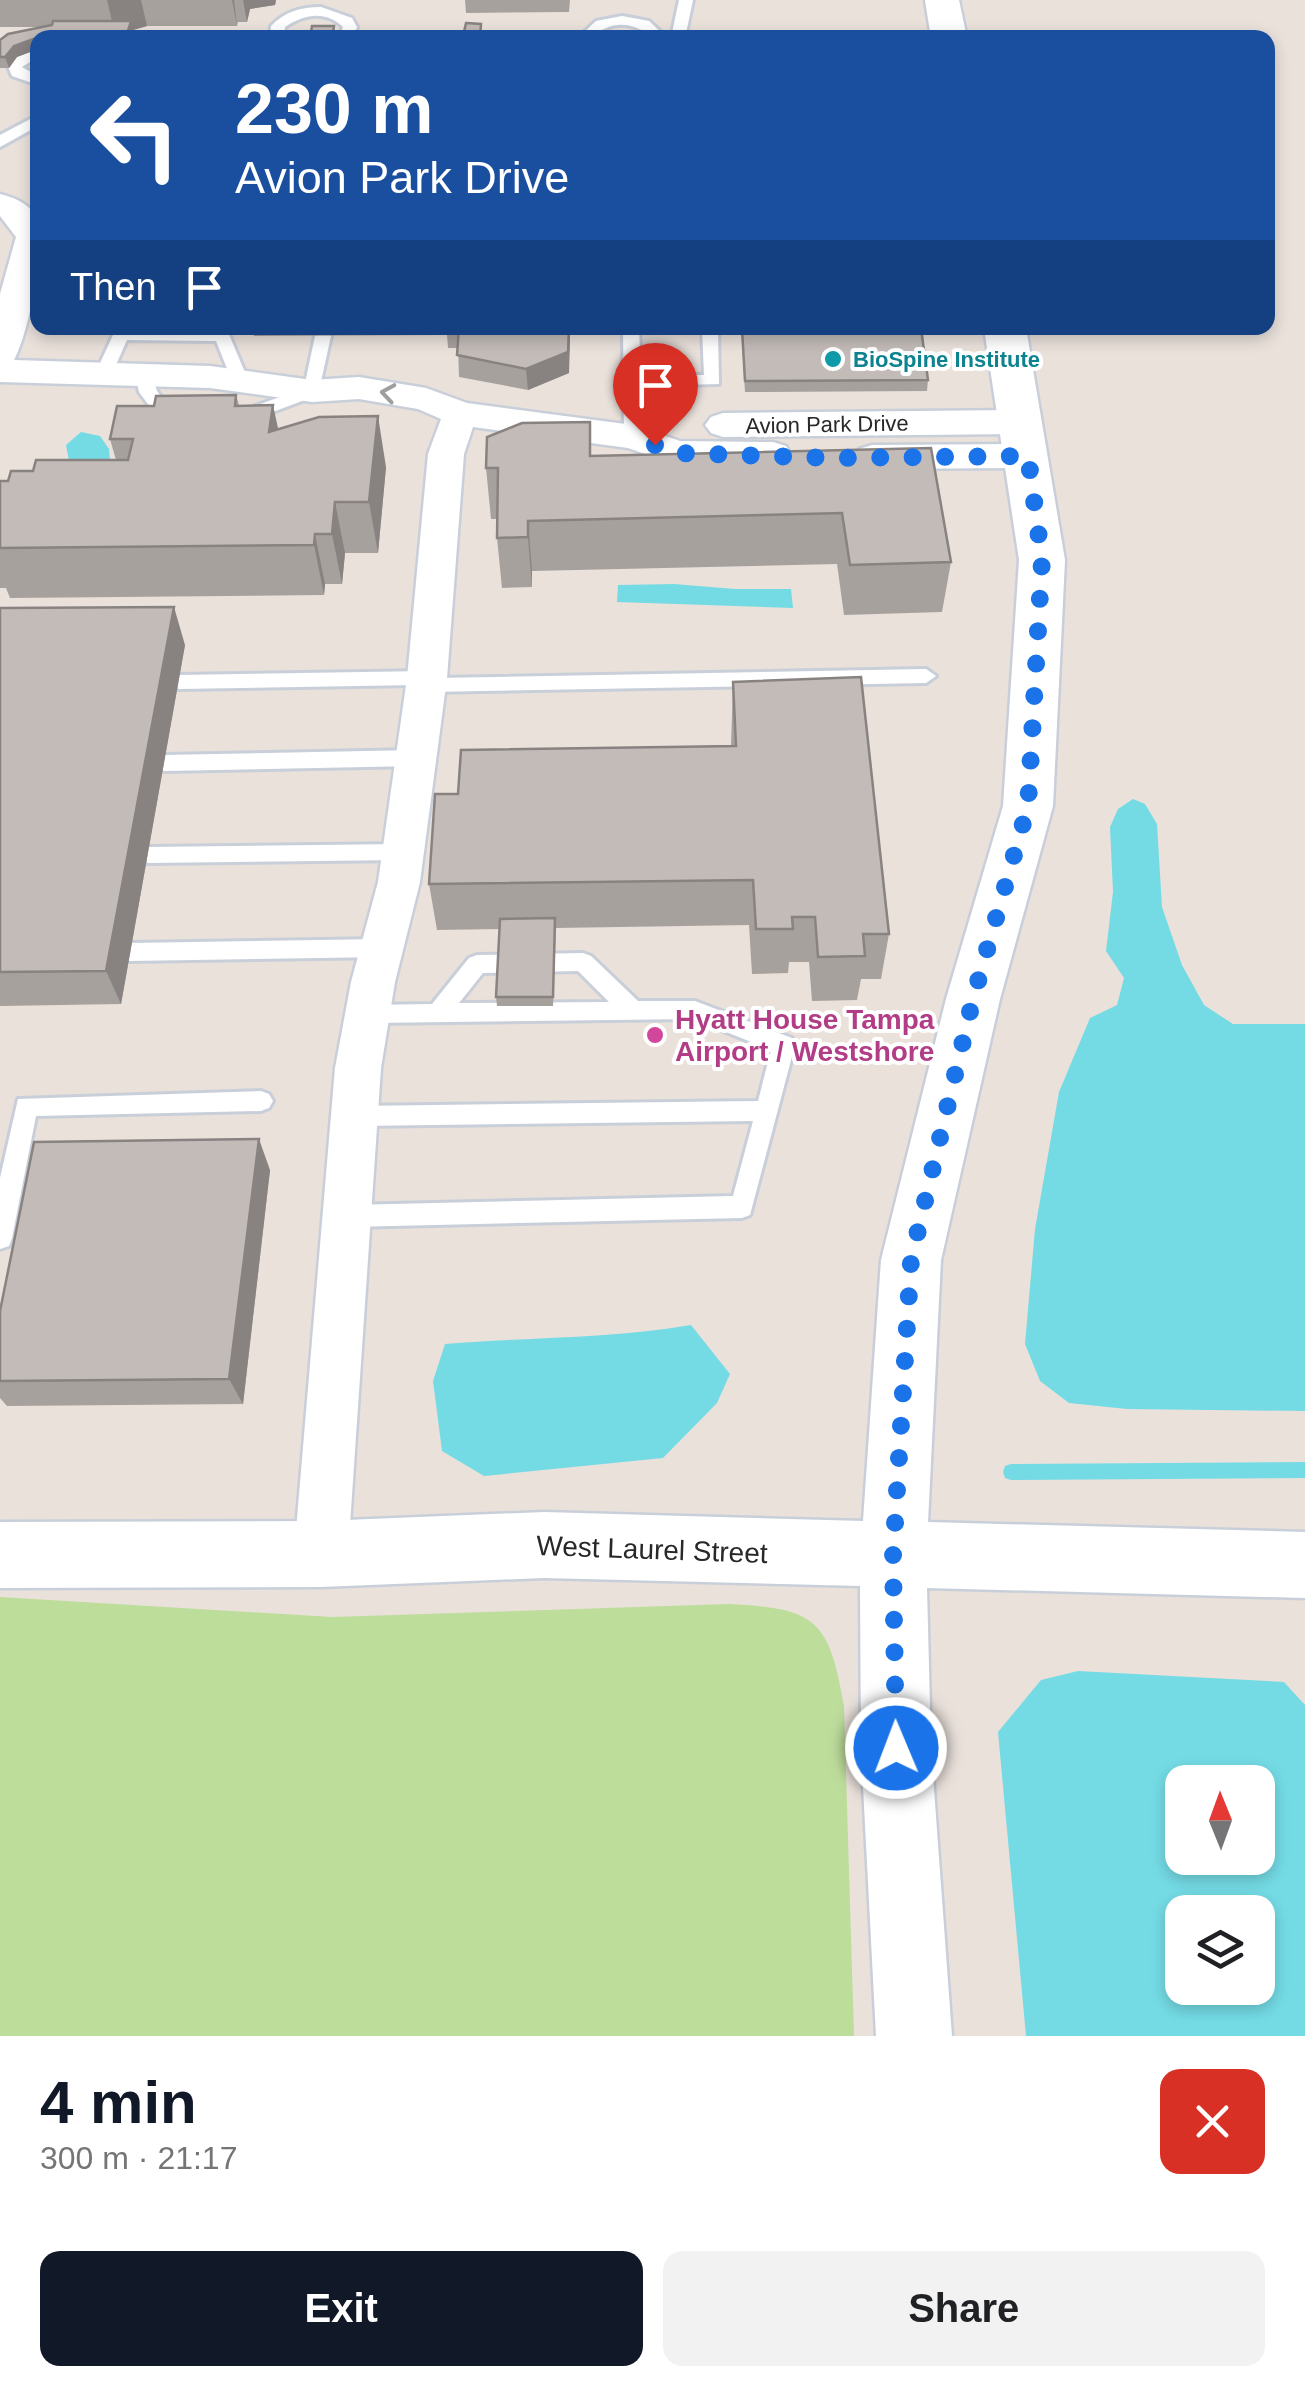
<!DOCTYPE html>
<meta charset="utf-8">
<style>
body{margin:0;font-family:Arial,sans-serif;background:#f2f2f2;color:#202124;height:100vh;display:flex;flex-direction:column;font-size:38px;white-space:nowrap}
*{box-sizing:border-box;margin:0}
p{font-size:32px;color:#757577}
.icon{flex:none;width:55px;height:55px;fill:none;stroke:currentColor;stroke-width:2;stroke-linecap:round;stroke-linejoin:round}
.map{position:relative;height:2036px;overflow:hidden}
.sheet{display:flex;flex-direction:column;background:#fff;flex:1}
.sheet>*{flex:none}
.top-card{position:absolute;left:30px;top:30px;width:1245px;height:305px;border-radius:20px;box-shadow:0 5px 15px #0003;background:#1a4fa0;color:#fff;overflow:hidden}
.needle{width:65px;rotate:359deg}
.controls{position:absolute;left:1165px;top:1765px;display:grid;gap:20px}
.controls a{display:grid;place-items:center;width:110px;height:110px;border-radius:20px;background:#fff;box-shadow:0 5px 15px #0003;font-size:50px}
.pin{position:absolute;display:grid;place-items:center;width:85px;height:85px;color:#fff;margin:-102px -42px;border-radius:50% 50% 50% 0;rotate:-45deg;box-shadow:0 0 10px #0007}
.pin .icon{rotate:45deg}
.me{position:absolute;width:110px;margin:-55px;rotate:359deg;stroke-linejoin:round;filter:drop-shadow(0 0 8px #0008)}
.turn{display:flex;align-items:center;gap:35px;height:210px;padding:0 40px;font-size:45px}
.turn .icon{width:130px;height:130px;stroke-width:2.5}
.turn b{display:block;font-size:70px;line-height:85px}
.then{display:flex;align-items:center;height:95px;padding:0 40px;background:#0003;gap:20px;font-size:38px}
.round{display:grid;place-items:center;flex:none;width:105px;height:105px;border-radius:20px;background:#f2f2f2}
.head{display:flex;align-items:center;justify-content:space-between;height:170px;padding:0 40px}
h1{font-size:60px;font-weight:600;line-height:75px;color:#111827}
.cta{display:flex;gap:20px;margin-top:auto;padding:20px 40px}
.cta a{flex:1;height:115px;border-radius:20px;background:#111827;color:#fff;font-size:40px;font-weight:600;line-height:115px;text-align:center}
.cta a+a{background:#f2f2f2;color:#202124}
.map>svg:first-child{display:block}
</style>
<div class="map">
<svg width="1305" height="2036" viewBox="0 0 1305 2036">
<rect width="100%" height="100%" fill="#eae1db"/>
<!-- green -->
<path fill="#bddd9b" d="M 0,1597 L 332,1617 L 728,1604 C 816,1608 829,1619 844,1706 L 854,2036 L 0,2036 Z"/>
<!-- water -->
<g fill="#74dbe5" fill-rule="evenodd">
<path d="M 81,432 L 100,436 L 109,449 L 110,462 L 69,461 L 66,445 Z"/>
<path d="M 674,584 L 735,589 L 791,589 L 793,608 L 617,602 L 618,585 Z"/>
<path d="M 1133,799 L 1145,804 L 1157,824 L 1162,907 L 1182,965 L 1204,1005 L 1233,1024 L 1305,1024 L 1305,1411 L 1127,1409 L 1069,1403 L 1040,1381 L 1025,1344 L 1035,1229 L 1059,1092 L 1090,1018 L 1117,1005 L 1124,978 L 1106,951 L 1113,892 L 1110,827 L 1118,809 Z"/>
<path d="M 691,1325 L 730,1374 L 717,1403 L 663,1458 L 484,1476 L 442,1451 L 433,1381 L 445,1344 C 527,1337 611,1339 691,1325 Z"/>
<path d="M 1078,1671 L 1284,1682 L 1305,1705 L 1305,2036 L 1026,2036 L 998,1732 L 1041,1680 ZM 1182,1782 L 1258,1782 L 1258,1858 L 1182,1858 ZM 1182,1912 L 1258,1912 L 1258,1988 L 1182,1988 Z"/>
</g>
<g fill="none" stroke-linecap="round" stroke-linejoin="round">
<!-- stream -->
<path fill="#74dbe5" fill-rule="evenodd" d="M 1305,1462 L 1305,1478 L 1011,1480 L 1005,1478 L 1003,1472 L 1005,1466 L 1011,1464 Z"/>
<!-- lane casing -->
<g stroke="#c9cfd9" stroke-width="6">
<g id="lane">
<path d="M 679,0 L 693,0 L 685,38 L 671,38 Z"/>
<path d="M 321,7 L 352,18 L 357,27 L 353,38 L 339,38 L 343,27 C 326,10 304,14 285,27 L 284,38 L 270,38 L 271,26 C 284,12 301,7 321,7 Z"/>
<path d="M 622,16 L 649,21 L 667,38 C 648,38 638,23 618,25 C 602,26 595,38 578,38 L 596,21 Z"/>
<path d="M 38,48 L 38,57 L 22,67 L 38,76 L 38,85 L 12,76 L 8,67 L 17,55 Z"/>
<path d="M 38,115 L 38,126 L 0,147 L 0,135 Z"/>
<path d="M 623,328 L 639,328 L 641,375 L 704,375 L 702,328 L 718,328 L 719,384 L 641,386 L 642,437 L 633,443 L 624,437 Z"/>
<path d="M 121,330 L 228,332 L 249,382 L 246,386 L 234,386 L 216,341 L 127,340 L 111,376 L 99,376 L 96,372 L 113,335 Z"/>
<path d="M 323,331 L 331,336 L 318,395 L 254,419 L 242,419 L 242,411 L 304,388 L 315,336 Z"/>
<path d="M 144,368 L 150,370 L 157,391 L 173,414 L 184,416 L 184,424 L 162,423 L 139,392 L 135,374 Z"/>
<path d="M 926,669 L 936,676 L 926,683 L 426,692 L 416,685 L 179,689 L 169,682 L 179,675 L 427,671 L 437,678 Z"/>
<path d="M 416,750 L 426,758 L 416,766 L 164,771 L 154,763 L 164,755 Z"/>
<path d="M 403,844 L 414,852 L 403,860 L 148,863 L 137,855 L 148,847 Z"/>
<path d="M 383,939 L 391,942 L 394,948 L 391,954 L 383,957 L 130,961 L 122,958 L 119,952 L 122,946 L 130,943 Z"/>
<path d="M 583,953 L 591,956 L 638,1001 L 695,1001 L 792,1038 L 795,1045 L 750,1215 L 742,1218 L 349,1227 L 340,1224 L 337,1216 L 340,1208 L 349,1205 L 733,1196 L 753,1121 L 357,1126 L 349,1123 L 345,1116 L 349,1109 L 357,1106 L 758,1101 L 771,1050 L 694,1019 L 369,1023 L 361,1021 L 358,1014 L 361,1007 L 369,1005 L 432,1004 L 469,958 L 477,955 ZM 578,971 L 609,1002 L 459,1003 L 483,973 Z"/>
<path d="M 261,1091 L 269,1094 L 273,1101 L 269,1108 L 261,1111 L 36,1116 L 12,1238 L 9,1246 L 0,1249 L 0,1178 L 18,1099 Z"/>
</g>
</g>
<!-- street casing -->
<g stroke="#c9cfd9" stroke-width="5">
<g id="street">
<path d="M 0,194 C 15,198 32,204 37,221 C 46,248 28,335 14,360 L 210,366 L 312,380 L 359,377 L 426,388 L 467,403 L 633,425 L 680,441 L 773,442 L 786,446 L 791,454 L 786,462 L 773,466 L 677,465 L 628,448 L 473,427 L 464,454 L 447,678 L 420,882 L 395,982 L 381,1068 L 348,1554 L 340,1573 L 321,1581 L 302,1573 L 294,1554 L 335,1068 L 351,982 L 378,882 L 407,678 L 428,454 L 441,419 L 418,409 L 359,399 L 312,402 L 210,388 L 0,382 L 0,294 L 16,237 L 0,216 Z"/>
<path d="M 1023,410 L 1035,414 L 1041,422 L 1035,430 L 1023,434 L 723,437 L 711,433 L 705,425 L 711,417 L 723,413 Z"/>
<path d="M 1028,444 L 1041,448 L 1046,456 L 1041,464 L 1028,468 L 872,469 L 859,465 L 854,457 L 859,449 L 872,445 Z"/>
</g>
</g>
<!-- secondary casing -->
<g stroke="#c9cfd9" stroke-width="5">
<g id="secondary">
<path d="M 925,0 L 959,0 L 967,38 L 931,38 Z"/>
<path d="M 984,328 L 1026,328 L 1065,560 L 1053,806 L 1000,999 L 941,1260 L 928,1522 L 1305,1532 L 1305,1598 L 927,1588 L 931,1748 L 952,2036 L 876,2036 L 861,1748 L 860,1586 L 544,1578 L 321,1587 L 0,1588 L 0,1522 L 321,1521 L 544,1512 L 863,1521 L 881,1260 L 946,999 L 1003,806 L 1019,560 Z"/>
</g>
</g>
<!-- lane -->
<use href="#lane" fill="#fff" fill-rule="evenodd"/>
<!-- street -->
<use href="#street" fill="#fff" fill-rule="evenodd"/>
<!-- secondary -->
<use href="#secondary" fill="#fff" fill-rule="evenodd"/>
</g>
<!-- wall -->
<g fill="#a7a19e">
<path d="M 0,0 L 276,0 L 275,5 L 250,9 L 247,22 L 238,22 L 237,26 L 147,26 L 133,30 L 132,38 L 38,38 L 38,49 L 17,57 L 9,68 L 0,68 L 0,40 L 44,27 L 0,27 Z"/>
<path d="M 465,0 L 570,0 L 569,12 L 466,13 Z"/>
<path d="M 252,328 L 570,328 L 569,373 L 528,390 L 459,377 L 458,348 L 448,348 L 447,335 L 254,336 Z"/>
<path d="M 741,328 L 921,328 L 928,380 L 927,391 L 745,392 Z"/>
<path d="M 236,395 L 239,405 L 278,429 L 386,467 L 378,553 L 345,553 L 342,584 L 325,584 L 324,595 L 10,598 L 6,588 L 0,588 L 0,481 L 8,481 L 33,471 L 116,460 L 110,439 L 154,406 Z"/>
<path d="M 931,448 L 951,562 L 942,612 L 844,615 L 837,564 L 532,571 L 532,587 L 502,588 L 497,538 L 497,519 L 491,519 L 486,468 L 591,456 Z"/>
<path d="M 0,608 L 185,645 L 121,1004 L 0,1006 Z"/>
<path d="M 733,682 L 889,934 L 881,979 L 861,979 L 857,1000 L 812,1001 L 809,962 L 789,962 L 788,973 L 752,974 L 749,925 L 556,928 L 553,1006 L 497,1006 L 496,997 L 500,929 L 437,930 L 429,884 L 458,794 L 731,746 Z"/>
<path d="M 270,1170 L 243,1404 L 7,1406 L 0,1398 L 0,1311 Z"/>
</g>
<!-- shaded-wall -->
<g fill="#888381">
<path d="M 107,0 L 141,0 L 147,26 L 133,30 L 132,38 L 126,38 L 115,34 Z"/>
<path d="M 232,0 L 234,0 L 237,26 Z"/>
<path d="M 243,0 L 276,0 L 275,5 L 250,9 L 247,22 Z"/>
<path d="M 39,38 L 38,38 L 38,49 L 17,57 L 9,68 L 5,57 L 14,46 L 39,37 Z"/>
<path d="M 569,328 L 570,328 L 569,373 L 528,390 L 526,369 Z"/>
<path d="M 273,405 L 284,456 L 269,432 Z"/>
<path d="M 378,416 L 386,467 L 378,553 L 369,502 Z"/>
<path d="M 335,502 L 345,553 L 342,584 L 332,534 Z"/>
<path d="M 528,521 L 532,571 L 532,587 L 528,537 Z"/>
<path d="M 315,534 L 325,584 L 324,595 L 314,545 Z"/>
<path d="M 174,607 L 185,645 L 121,1004 L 106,971 Z"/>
<path d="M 259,1139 L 270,1170 L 243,1404 L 229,1379 Z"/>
</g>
<!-- building -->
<g fill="#c2bbb8" stroke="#888381" stroke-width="2.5">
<path d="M 53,21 L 131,21 L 126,37 L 39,37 L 14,46 L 5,57 L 0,57 L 0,40 L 8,34 L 52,25 Z"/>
<path d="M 466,23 L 481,24 L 480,38 L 310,38 L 312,26 L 334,26 L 333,33 L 464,32 Z"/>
<path d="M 459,328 L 569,328 L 568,352 L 526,369 L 457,355 Z"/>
<path d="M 742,328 L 921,328 L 928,380 L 745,381 Z"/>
<path d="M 236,395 L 235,406 L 273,405 L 269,432 L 319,417 L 378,416 L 369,502 L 335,502 L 332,534 L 315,534 L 314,545 L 0,548 L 0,481 L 8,481 L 11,471 L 33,471 L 36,460 L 128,460 L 133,439 L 110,439 L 117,406 L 154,406 L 156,396 Z"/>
<path d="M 590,422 L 590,456 L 931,448 L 951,562 L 850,565 L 842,513 L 528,521 L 528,537 L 497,538 L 498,468 L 486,468 L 487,437 L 522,423 Z"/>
<path d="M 174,607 L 106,971 L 0,972 L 0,608 Z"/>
<path d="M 861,677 L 889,934 L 863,934 L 865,956 L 818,957 L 815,917 L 792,917 L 793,929 L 756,929 L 753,880 L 429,884 L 435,794 L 458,794 L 461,750 L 736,746 L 733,682 Z"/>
<path d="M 555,918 L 553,997 L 496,997 L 500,919 Z"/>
<path d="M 259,1139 L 229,1379 L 0,1381 L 0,1311 L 34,1142 Z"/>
</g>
<!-- one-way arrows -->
<defs><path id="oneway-chevron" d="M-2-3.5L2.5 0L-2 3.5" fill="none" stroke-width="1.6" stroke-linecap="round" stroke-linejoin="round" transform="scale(2.5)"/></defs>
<use stroke="#9e9e9e" href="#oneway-chevron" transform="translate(388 393) rotate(-171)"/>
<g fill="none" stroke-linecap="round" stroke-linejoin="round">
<!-- route -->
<path stroke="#1a73e8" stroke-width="18" stroke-dasharray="0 32.4" d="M 655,445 L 676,453 L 832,458 L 1028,456 L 1042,560 L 1028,806 L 973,999 L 911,1260 L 893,1556 L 896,1748"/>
</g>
<!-- markers -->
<circle fill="#0f9aa8" stroke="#fff" stroke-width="4" cx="833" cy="359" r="10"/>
<circle fill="#d1479c" stroke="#fff" stroke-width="4" cx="655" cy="1035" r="10"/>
<g text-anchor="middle" stroke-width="8" stroke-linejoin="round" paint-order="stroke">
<!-- far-culture labels -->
<g font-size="22" font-weight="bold" fill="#0d838f" stroke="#fff" text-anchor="start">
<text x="853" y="367">BioSpine Institute</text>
</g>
<!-- far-street labels -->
<g font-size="22" fill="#282828" stroke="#fff">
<text transform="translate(827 424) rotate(-1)" y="8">Avion Park Drive</text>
</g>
<!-- hotel labels -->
<g font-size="28" font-weight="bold" fill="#b23c85" stroke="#fff" text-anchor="start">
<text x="675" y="1029">Hyatt House Tampa<tspan x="675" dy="32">Airport / Westshore</tspan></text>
</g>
<!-- street labels -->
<g font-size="28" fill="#282828" stroke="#fff">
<text transform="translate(652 1549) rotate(2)" y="10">West Laurel Street</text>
</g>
</g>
</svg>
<div class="controls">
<a><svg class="needle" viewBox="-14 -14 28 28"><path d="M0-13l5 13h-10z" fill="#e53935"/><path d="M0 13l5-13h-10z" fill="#757577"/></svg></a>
<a><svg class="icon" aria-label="layers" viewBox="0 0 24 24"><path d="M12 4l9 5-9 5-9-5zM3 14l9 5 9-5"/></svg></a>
</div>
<div class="pin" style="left:655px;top:445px;background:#d93025"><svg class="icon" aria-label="arrive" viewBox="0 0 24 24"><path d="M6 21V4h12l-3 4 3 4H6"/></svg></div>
<svg class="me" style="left:896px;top:1748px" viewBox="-20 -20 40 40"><circle r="17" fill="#1a73e8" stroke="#fff" stroke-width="3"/><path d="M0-11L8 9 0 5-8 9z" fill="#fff"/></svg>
<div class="top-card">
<div class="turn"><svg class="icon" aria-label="left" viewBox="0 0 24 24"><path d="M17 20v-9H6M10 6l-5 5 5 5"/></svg><div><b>230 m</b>Avion Park Drive</div></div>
<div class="then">Then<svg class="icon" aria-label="arrive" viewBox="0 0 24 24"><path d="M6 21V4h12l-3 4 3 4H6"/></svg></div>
</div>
</div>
<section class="sheet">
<div class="head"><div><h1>4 min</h1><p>300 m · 21:17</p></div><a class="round" style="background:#d93025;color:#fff"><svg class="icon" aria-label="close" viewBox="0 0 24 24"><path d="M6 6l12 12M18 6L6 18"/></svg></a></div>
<div class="cta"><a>Exit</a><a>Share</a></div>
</section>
